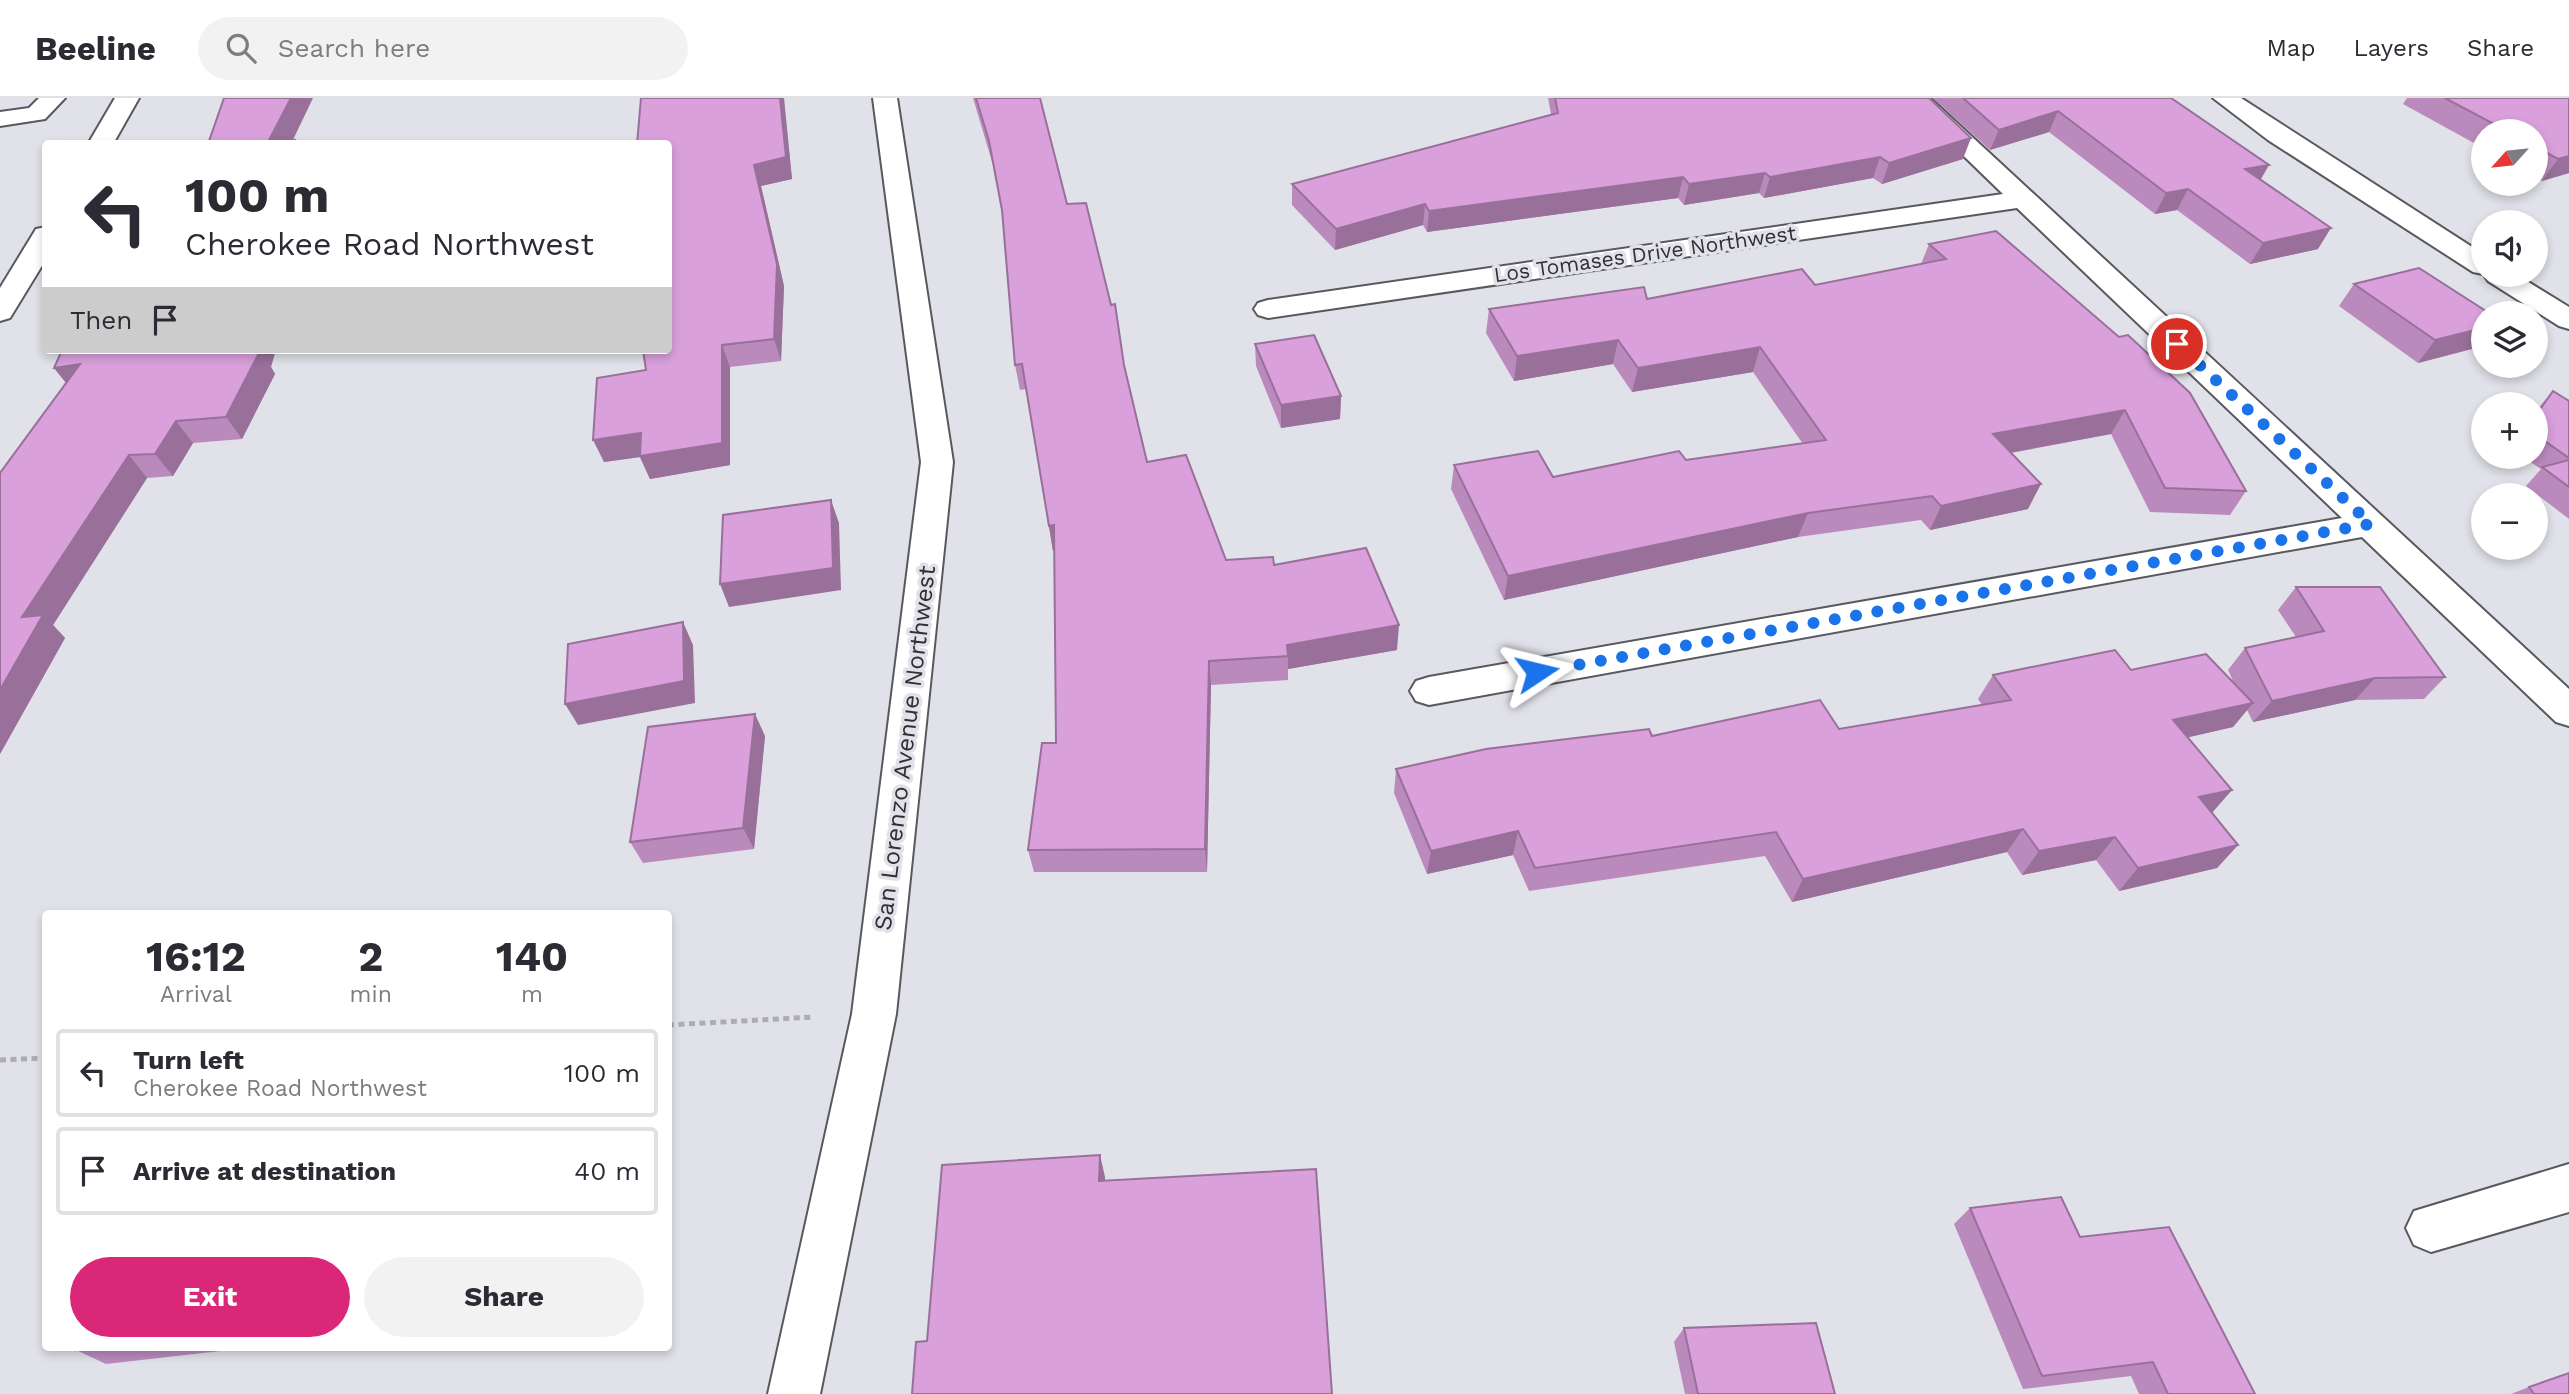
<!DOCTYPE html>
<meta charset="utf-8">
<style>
body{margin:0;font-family:"Work Sans",sans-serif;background:#f2f2f3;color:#2b2b33;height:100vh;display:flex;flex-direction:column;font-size:26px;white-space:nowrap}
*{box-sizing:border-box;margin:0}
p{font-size:23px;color:#7c7c81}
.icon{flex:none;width:38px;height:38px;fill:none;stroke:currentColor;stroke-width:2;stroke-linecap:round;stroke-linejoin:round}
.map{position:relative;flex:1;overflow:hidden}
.drawer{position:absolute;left:42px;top:812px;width:630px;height:441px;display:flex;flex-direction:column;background:#fff;border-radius:7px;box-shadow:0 4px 10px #0003}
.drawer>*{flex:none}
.hud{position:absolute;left:42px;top:42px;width:630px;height:214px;border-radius:7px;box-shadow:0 4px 10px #0003;background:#fff;color:#2b2b33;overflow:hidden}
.needle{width:46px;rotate:243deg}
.fabs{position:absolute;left:2471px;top:21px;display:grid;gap:14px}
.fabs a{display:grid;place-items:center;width:77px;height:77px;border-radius:50%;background:#fff;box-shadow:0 4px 10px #0003;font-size:35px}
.pin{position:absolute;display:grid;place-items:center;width:60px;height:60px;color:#fff;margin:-30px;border:4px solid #fff;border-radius:50%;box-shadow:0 2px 7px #0007}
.me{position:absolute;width:77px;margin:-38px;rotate:80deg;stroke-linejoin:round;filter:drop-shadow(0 0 5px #0008)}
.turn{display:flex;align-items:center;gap:24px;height:147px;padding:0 28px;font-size:32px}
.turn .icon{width:91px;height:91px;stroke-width:2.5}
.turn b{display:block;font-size:49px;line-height:60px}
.then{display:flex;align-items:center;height:66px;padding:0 28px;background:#0003;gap:14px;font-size:26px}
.eta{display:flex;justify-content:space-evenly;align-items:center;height:119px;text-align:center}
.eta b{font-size:42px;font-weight:700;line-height:49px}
.primary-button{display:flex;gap:14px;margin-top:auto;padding:14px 28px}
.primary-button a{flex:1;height:80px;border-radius:42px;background:#db2777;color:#fff;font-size:28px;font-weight:700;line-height:80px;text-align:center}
.primary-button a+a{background:#f2f2f3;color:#2b2b33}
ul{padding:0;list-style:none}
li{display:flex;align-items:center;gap:21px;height:88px;margin:0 14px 10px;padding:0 14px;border:4px solid #e1e1e2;border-radius:7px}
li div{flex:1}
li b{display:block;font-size:26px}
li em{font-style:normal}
header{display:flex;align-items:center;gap:42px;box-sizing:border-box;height:98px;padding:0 35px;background:#fff;border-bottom:2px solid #e1e1e2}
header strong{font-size:33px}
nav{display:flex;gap:38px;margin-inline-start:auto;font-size:24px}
.search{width:490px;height:63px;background:#f2f2f3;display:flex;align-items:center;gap:18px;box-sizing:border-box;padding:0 24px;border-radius:38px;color:#7c7c81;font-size:26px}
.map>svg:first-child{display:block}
</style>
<header>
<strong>Beeline</strong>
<div class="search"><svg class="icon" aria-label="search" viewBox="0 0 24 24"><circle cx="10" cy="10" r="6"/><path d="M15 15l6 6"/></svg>Search here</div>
<nav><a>Map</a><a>Layers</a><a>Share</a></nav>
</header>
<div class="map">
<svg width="2569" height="1296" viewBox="0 0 2569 1296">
<rect width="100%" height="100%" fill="#e1e1e9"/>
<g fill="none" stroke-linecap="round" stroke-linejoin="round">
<!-- minor casing -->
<g stroke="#58585f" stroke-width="4">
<g id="minor">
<path d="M 39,0 L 65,0 L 45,21 L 0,28 L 0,14 L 29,10 Z"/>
<path d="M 115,0 L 139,0 L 113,46 L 88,46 Z"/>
<path d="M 873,0 L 897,0 L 953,364 L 896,916 L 820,1296 L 768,1296 L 852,916 L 921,364 Z"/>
<path d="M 1904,0 L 1930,0 L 2569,591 L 2569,628 L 2556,624 L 2362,439 L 1429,607 L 1416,603 L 1410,593 L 1416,583 L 1429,579 L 2342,420 L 2017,110 L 1268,220 L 1258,217 L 1254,211 L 1258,205 L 1268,202 L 2003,96 Z"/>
<path d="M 2213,0 L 2241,0 L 2483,156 L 2483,176 L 2473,174 L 2268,42 Z"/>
<path d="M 46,129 L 46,161 L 10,220 L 0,223 L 0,190 L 36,131 Z"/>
<path d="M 2484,177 L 2517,177 L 2569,209 L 2569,231 L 2559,228 L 2488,183 Z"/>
<path d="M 2569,1066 L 2569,1114 L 2431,1154 L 2414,1147 L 2406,1130 L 2414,1113 Z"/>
</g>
</g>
<!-- path -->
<g stroke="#acacb2" stroke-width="5" stroke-dasharray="6 4.5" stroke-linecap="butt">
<path d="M 668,927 L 814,919"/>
<path d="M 0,962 L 46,960"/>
</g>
<!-- minor -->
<use href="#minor" fill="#fff" fill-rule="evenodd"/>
</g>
<!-- wall -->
<g fill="#bb8abd">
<path d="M 973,0 L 1040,0 L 1067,106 L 1124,267 L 1147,364 L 1226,462 L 1274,467 L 1397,552 L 1288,571 L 1288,582 L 1211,587 L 1207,774 L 1034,774 L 1028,752 L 1056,645 L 1054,453 L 1053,453 L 1026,291 L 1020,292 L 1015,267 L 1002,116 L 993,67 Z"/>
<path d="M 1548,0 L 1929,0 L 1963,61 L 1882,86 L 1873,80 L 1764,100 L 1759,95 L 1684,107 L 1678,100 L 1427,134 L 1423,127 L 1335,152 L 1292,107 L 1292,86 L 1551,16 Z"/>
<path d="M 1933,0 L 2171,0 L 2260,81 L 2318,151 L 2250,166 L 2177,112 L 2155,116 L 2049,34 L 1990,52 Z"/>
<path d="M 2407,0 L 2569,0 L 2569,75 L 2542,83 L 2536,79 L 2536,33 L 2483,33 L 2483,50 L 2403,6 Z"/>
<path d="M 784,4 L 792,81 L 761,88 L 784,188 L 781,263 L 730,269 L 730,367 L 650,381 L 640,359 L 604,364 L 646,272 Z"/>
<path d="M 1929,146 L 2246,393 L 2230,417 L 2150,414 L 2111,336 L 2011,355 L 2028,411 L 1930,432 L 1921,422 L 1798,439 L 1504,502 L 1451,391 L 1454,367 L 1553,379 L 1803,346 L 1753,274 L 1632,294 L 1613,266 L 1514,283 L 1486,235 L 1489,211 L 1647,201 L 1815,187 L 1921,166 Z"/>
<path d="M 2354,186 L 2483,215 L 2483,248 L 2418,265 L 2339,208 Z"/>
<path d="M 1255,246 L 1341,298 L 1340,321 L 1281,330 L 1256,268 Z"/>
<path d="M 271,269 L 275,276 L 242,341 L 193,345 L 173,378 L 147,380 L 53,527 L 65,540 L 0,656 L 66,285 L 54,270 Z"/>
<path d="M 2553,293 L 2569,303 L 2569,421 L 2526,388 L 2541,371 L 2523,359 L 2536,359 L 2536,313 Z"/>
<path d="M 2296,489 L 2445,579 L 2424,601 L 2355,602 L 2253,624 L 2247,612 L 2233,629 L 2188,639 L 2212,715 L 2238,747 L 2217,770 L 2119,793 L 2096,762 L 2022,777 L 2007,754 L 1792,804 L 1765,758 L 1529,793 L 1513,757 L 1427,776 L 1394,695 L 1396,671 L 1652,638 L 1839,631 L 1982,607 L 1978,601 L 1993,577 L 2131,572 L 2234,585 L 2228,572 L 2245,550 L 2296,539 L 2278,512 Z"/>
<path d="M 765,638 L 754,751 L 643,765 L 630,744 Z"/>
<path d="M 1970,1110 L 2080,1139 L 2255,1296 L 2139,1296 L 2131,1278 L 2023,1291 L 1954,1126 Z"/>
<path d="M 1684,1230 L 1835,1296 L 1685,1296 L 1674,1244 Z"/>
<path d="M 77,1250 L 247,1250 L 106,1266 L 76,1252 Z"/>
<path d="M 2529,1289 L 2569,1296 L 2511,1296 Z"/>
</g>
<!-- shaded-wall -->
<g fill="#98709a">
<path d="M 291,0 L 313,0 L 291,46 L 267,46 Z"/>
<path d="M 780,0 L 784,0 L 792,81 L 761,88 L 784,188 L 781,263 L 774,241 L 754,67 Z"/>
<path d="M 2058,13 L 2049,34 L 1990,52 L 1999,32 Z"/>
<path d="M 1971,40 L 1963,61 L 1882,86 L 1889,65 Z"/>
<path d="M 2569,58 L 2569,75 L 2542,83 L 2558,61 Z"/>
<path d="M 1880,59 L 1873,80 L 1764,100 L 1770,79 Z"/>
<path d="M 2269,67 L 2257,88 L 2245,71 Z"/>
<path d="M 1765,75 L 1759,95 L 1684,107 L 1689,86 Z"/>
<path d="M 1683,79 L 1678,100 L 1427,134 L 1429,113 Z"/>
<path d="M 2188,91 L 2177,112 L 2155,116 L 2166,95 Z"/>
<path d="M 1425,106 L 1423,127 L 1335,152 L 1336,131 Z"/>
<path d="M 2331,130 L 2318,151 L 2250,166 L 2263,145 Z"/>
<path d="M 2483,230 L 2483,248 L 2418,265 L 2435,242 Z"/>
<path d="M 1618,242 L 1613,266 L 1514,283 L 1517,258 Z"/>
<path d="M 722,247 L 730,269 L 730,367 L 650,381 L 640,359 L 604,364 L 593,342 Z"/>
<path d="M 1760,249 L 1753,274 L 1632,294 L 1638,270 Z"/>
<path d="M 254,252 L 276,252 L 271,269 L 275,276 L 242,341 L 226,319 Z"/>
<path d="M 80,266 L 72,292 L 54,270 Z"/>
<path d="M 1341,298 L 1340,321 L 1281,330 L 1281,307 Z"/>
<path d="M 2125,312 L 2111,336 L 1981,360 L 1993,336 Z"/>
<path d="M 176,323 L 193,345 L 173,378 L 155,356 Z"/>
<path d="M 129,357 L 147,380 L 53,527 L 65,540 L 0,656 L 0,592 L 22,519 Z"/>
<path d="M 2041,386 L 2028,411 L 1930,432 L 1941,408 Z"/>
<path d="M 831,402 L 839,425 L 841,492 L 729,509 L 720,486 Z"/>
<path d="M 1808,415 L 1798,439 L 1504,502 L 1508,478 Z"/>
<path d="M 1054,427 L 1058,452 L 1053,453 L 1049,428 Z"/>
<path d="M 683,524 L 693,547 L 695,605 L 578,627 L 565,606 Z"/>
<path d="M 1399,527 L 1397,552 L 1288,571 L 1288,558 L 1287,547 Z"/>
<path d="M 1209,563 L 1211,587 L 1207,774 L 1205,751 Z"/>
<path d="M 2375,580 L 2355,602 L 2253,624 L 2272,603 Z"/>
<path d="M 2253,605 L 2233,629 L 2155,647 L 2173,622 Z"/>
<path d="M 755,616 L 765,638 L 754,751 L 743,730 Z"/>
<path d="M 2232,692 L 2211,716 L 2199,699 Z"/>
<path d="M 2023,731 L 2007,754 L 1792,804 L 1803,781 Z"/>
<path d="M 1518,733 L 1513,757 L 1427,776 L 1431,753 Z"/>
<path d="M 2115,739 L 2096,762 L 2022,777 L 2039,753 Z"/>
<path d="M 2238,747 L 2217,770 L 2119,793 L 2138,770 Z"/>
<path d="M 1100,1057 L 1105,1079 L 1104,1105 L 1099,1083 Z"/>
</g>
<!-- building -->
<g fill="#d9a0dc" stroke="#98709a" stroke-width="2">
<path d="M 224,0 L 291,0 L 267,46 L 208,46 Z"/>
<path d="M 641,0 L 780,0 L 786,59 L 754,67 L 777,166 L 774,241 L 722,247 L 722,345 L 640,358 L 641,335 L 593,342 L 597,280 L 646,272 L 643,252 L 668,252 L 668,46 L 637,46 Z"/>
<path d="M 976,0 L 1040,0 L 1067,106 L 1086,105 L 1111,207 L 1115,206 L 1124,267 L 1147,364 L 1186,357 L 1226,462 L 1273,459 L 1274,467 L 1366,450 L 1399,527 L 1287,547 L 1288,558 L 1209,563 L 1205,751 L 1028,752 L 1042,645 L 1056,645 L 1054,427 L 1049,428 L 1022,266 L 1015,267 L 1002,112 L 989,43 Z"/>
<path d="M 1555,0 L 1929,0 L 1971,40 L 1889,65 L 1880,59 L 1770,79 L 1765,75 L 1689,86 L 1683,79 L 1429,113 L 1425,106 L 1336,131 L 1292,86 L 1558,15 Z"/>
<path d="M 1963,0 L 2171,0 L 2269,67 L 2245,71 L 2331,130 L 2263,145 L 2188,91 L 2166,95 L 2058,13 L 1999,32 Z"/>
<path d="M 2445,0 L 2569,0 L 2569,58 L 2558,61 L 2536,49 L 2536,33 L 2507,33 Z"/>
<path d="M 295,42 L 294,46 L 269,46 Z"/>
<path d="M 1996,133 L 2119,239 L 2128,237 L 2190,295 L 2246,393 L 2165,390 L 2125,312 L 1993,336 L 2041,386 L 1941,408 L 1932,398 L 1808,415 L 1508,478 L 1454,367 L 1538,353 L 1553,379 L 1679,353 L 1686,362 L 1826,342 L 1760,249 L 1638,270 L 1618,242 L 1517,258 L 1489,211 L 1644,189 L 1647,201 L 1802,171 L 1815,187 L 1946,161 L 1929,146 Z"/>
<path d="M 2419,170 L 2489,215 L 2483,215 L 2483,230 L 2435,242 L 2354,186 Z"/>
<path d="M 1314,237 L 1341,298 L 1281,307 L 1255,246 Z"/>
<path d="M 62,252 L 254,252 L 253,254 L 260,253 L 226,319 L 176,323 L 155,356 L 129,357 L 22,519 L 43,517 L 0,592 L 0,375 L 80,266 L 54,270 Z"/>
<path d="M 2553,293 L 2569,303 L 2569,360 L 2536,337 L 2536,317 Z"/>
<path d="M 2569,362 L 2569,389 L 2542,369 Z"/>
<path d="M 831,402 L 833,470 L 720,486 L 723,417 Z"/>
<path d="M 2296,489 L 2380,489 L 2445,579 L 2375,580 L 2272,603 L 2245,550 L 2324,533 Z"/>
<path d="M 683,524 L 684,583 L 565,606 L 568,546 Z"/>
<path d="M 2115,552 L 2131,572 L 2206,556 L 2253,605 L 2173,622 L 2232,692 L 2199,699 L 2238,747 L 2138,770 L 2115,739 L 2039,753 L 2023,731 L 1803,781 L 1776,734 L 1535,770 L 1518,733 L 1431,753 L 1396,671 L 1486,651 L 1649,631 L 1652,638 L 1820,602 L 1839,631 L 2011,602 L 1993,577 Z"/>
<path d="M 755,616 L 743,730 L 630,744 L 648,629 Z"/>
<path d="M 1100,1057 L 1099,1083 L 1316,1071 L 1332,1296 L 912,1296 L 916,1244 L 927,1243 L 942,1067 Z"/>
<path d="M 2061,1099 L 2080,1139 L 2169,1129 L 2255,1296 L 2168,1296 L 2153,1264 L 2042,1278 L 1970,1110 Z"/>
<path d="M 1816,1225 L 1835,1296 L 1698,1296 L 1684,1230 Z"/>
<path d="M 77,1250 L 100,1250 L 76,1252 Z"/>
<path d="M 2569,1275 L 2569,1296 L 2534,1296 L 2529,1289 Z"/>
</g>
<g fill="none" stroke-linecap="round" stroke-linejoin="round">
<!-- route -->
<path stroke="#1a73e8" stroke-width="12" stroke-dasharray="0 21.6" d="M 1537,574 L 2371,426 L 2177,246"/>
</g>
<g text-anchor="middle" stroke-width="7" stroke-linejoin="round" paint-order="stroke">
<!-- far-street labels -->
<g font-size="21" fill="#303033" stroke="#e1e1e9">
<text transform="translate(1645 156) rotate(-8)" y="7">Los Tomases Drive Northwest</text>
</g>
<!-- street labels -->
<g font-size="24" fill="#303033" stroke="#e1e1e9">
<text transform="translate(905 650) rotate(-83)" y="8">San Lorenzo Avenue Northwest</text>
</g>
</g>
</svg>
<div class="fabs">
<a><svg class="needle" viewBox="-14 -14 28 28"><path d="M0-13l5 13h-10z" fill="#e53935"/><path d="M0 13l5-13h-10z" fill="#7c7c81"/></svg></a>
<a><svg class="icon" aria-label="sound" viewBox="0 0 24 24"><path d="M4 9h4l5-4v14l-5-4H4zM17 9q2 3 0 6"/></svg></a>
<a><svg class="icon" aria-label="layers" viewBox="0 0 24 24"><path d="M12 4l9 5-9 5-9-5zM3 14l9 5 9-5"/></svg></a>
<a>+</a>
<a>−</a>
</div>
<div class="pin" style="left:2177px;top:246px;background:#d93025"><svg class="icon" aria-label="arrive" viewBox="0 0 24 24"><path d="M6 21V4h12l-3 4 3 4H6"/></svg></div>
<svg class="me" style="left:1537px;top:574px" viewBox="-20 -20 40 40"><path d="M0-17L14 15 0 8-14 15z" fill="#1a73e8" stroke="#fff" stroke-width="4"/></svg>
<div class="hud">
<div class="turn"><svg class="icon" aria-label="left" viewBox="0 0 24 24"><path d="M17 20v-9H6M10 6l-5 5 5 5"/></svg><div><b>100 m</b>Cherokee Road Northwest</div></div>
<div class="then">Then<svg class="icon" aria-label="arrive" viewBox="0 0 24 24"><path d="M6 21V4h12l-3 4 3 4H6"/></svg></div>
</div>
<section class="drawer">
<div class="eta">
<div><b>16:12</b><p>Arrival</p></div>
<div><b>2</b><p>min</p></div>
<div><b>140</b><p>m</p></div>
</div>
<ul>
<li><svg class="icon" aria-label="left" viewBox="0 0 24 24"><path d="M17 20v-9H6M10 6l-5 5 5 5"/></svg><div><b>Turn left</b><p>Cherokee Road Northwest</p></div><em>100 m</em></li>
<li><svg class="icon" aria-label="arrive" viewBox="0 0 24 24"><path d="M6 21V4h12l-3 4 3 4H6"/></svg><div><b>Arrive at destination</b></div><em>40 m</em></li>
</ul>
<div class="primary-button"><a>Exit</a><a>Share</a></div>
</section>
</div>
